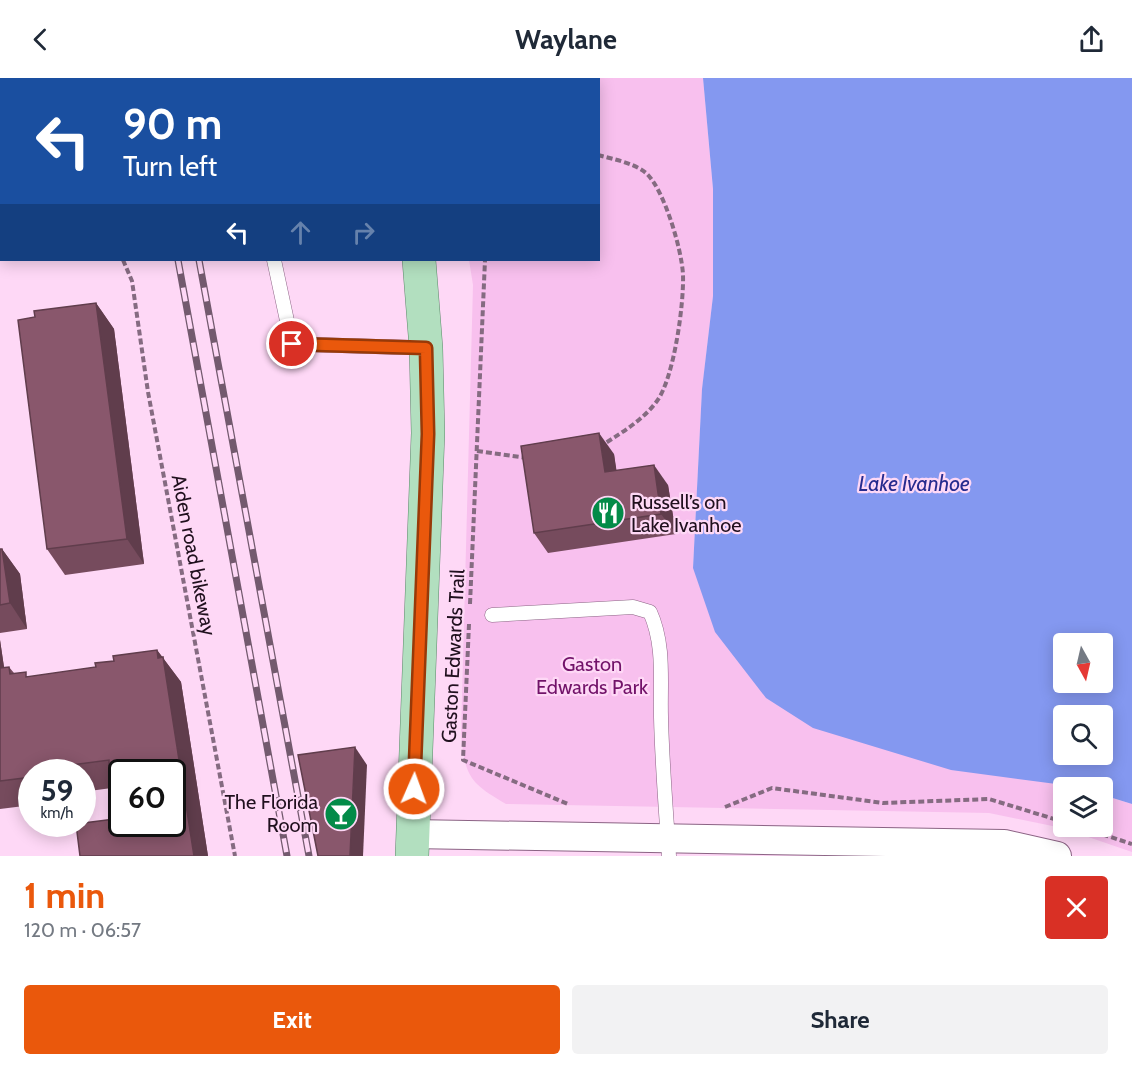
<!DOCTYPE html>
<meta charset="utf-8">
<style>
body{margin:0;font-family:Cabin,sans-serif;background:#f2f2f3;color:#1f2937;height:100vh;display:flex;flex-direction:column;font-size:22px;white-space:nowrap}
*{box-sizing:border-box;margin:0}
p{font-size:20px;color:#747a83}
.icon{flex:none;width:33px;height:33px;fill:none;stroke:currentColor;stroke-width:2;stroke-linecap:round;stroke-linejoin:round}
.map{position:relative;height:778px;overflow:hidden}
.sheet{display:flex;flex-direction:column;background:#fff;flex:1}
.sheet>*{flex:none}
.banner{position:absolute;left:0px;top:0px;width:600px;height:183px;box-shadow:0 3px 15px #0003;background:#1a4fa0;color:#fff;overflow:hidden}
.needle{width:39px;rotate:172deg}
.fabs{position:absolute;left:1053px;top:555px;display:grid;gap:12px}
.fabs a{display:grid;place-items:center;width:60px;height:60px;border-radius:6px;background:#fff;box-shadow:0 3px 15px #0003;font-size:30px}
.speed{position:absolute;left:18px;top:681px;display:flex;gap:12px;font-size:30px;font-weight:700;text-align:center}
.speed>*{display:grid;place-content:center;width:78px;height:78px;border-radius:50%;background:#fff;box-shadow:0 3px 15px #0003;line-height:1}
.speed small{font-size:15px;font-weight:400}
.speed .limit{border:3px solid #111;border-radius:9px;background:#fff;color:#111}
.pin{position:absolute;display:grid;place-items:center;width:51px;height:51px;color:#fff;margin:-26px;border:3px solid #fff;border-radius:50%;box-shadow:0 2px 6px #0007}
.me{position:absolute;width:66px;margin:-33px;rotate:2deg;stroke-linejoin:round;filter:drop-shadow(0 0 4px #0008)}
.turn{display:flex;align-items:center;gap:21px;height:126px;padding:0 24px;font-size:27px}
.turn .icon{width:78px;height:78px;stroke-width:2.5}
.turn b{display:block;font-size:42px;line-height:51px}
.lanes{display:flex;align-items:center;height:57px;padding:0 24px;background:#0003;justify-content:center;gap:30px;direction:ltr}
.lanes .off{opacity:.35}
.round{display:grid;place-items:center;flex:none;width:63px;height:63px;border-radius:6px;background:#f2f2f3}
.head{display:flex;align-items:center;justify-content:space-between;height:102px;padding:0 24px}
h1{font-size:36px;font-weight:700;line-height:45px;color:#ea580c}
.cta{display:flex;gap:12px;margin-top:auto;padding:12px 24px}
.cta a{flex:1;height:69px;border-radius:6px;background:#ea580c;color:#fff;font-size:24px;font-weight:700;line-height:69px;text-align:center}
.cta a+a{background:#f2f2f3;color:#1f2937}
header{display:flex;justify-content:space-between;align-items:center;height:78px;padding:0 24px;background:#fff;font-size:27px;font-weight:700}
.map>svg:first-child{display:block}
</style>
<header><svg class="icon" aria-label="back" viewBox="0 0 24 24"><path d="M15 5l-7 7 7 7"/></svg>Waylane<svg class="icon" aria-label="share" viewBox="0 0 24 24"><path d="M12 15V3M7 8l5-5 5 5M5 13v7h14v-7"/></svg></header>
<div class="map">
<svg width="1132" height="778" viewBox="0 0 1132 778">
<rect width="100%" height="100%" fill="#fed8f6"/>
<!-- green -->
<path fill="#f8c0ee" d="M 437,0 L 703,0 L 713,111 L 713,218 L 702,312 L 693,490 L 1079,709 L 1064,710 L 1064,748 L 1102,748 L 1103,717 L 1132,726 L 1132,774 L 1062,750 L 989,735 L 506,726 C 470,705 465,699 461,656 L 473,207 L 469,182 L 598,182 L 598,2 Z"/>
<!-- water -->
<path fill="#8498f0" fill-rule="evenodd" d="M 703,0 L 1132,0 L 1132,726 L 1103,717 L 1102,710 L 1079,709 L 951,692 L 813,650 L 766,620 L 715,554 L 693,490 L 702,311 L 713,218 L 713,111 ZM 1064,566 L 1102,566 L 1102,604 L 1064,604 ZM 1064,638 L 1102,638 L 1102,676 L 1064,676 Z"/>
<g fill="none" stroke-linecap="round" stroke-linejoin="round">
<!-- service casing -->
<g stroke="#8b6384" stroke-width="15">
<g id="service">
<path d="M 318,0 L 318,2"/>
<path d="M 274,182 L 292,266 L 426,270"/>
<path d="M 492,537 L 633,529 L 650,534 C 665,567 660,603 661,639 C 662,685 666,732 669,778"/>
</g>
</g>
<!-- minor casing -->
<g stroke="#8b6384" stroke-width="30">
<path id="minor" d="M 412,756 L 1004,766 L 1057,778"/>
</g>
<!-- tertiary casing -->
<g stroke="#8b6384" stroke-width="34">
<path id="tertiary" d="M 0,164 L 2,164"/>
</g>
<!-- primary casing -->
<g stroke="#5d886b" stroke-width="34">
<g id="primary">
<path d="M 389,0 L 390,2"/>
<path d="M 412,778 L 428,355 L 426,270 L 419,182"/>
</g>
</g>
<!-- path -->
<g stroke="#856b81" stroke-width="4" stroke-dasharray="6 3" stroke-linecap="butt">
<path d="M 489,0 L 490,2"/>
<path d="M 598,77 C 613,81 634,85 646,95 C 664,111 682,172 683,197 C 684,226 674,300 657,323 C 643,342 624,353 604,366"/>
<path d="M 123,182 L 132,203 L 148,314 L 235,778"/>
<path d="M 477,373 L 527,380"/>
<path d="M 470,526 L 485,182"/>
<path d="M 469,546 L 463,682 L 568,726"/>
<path d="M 725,729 L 772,710 L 883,725 L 989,721 L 1064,744"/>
<path d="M 1077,748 L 1132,766"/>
</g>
<!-- service -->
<use href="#service" stroke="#fff" stroke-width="14"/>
<!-- minor -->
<use href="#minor" stroke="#fff" stroke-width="28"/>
<!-- tertiary -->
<use href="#tertiary" stroke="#fff" stroke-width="33"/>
<!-- primary -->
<use href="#primary" stroke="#b2dfbf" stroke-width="33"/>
<!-- rail casing -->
<g stroke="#735a6e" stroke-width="7">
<g id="rail">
<path d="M 147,0 L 147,2"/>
<path d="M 169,0 L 169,2"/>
<path d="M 178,182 L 287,778"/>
<path d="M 199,182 L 309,778"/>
</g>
</g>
<!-- rail -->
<use href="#rail" stroke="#fed8f6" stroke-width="4.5" stroke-dasharray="14" stroke-linecap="butt"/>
</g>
<!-- wall -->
<g fill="#764b5d">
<path d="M 96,225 L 114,251 L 144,486 L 65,497 L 47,471 L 35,239 Z"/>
<path d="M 614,376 L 616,392 L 668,407 L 676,456 L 548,475 L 534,455 Z"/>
<path d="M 0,471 L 2,471 L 20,496 L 27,551 L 0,555 Z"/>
<path d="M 0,562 L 4,589 L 9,589 L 14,595 L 29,599 L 96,589 L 114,583 L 157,572 L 181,604 L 208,778 L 80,778 L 172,746 L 119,709 L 82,714 L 82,694 L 32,694 L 32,727 L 0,731 Z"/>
</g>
<!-- shaded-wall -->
<g fill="#603d4c">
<rect x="286" y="0" width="11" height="2"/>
<path d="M 96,225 L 114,251 L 144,486 L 127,461 Z"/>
<path d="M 599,355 L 614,376 L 620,415 L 605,394 Z"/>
<path d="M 654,387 L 668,407 L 676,456 L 661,436 Z"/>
<path d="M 2,471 L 20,496 L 27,551 L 10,525 Z"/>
<path d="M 0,562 L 8,617 L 0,606 Z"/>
<path d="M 157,572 L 181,604 L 208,778 L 194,778 Z"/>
<path d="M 355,669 L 367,687 L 363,778 L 350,778 Z"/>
</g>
<!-- building -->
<g fill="#89576c" stroke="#603d4c" stroke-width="1.5">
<rect x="182" y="0" width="104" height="2"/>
<path d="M 96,225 L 127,461 L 47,471 L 18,242 L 35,239 L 34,233 Z"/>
<path d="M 599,355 L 605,394 L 654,387 L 661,436 L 534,455 L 521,368 Z"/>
<path d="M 0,471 L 2,471 L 10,525 L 0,527 Z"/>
<path d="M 157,572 L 158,580 L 163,579 L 194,778 L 80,778 L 76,746 L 122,740 L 122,746 L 172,746 L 172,694 L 122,694 L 122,724 L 117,688 L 109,688 L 109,682 L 41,691 L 41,694 L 32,694 L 32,699 L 0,703 L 0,590 L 9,589 L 10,596 L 26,594 L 26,599 L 96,589 L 95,585 L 114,583 L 113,578 Z"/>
<path d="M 355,669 L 350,778 L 318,778 L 298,677 Z"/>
</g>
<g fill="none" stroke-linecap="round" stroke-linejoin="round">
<!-- route casing -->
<g stroke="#983908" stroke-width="15">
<path id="route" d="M 292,266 L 426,270 L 428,356 L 414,711"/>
</g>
<!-- route -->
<use href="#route" stroke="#ea580c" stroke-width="10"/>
</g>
<!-- icons -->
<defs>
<g id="restaurant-disc" transform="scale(1.725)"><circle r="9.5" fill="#038b48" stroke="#fed8f6"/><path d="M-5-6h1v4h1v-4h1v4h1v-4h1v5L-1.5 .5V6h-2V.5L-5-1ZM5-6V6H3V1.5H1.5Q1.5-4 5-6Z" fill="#fff"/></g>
<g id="bar-disc" transform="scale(1.725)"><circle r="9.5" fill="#038b48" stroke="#fed8f6"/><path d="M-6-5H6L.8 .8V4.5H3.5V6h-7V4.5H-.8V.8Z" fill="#fff"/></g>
</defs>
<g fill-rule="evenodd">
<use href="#restaurant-disc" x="608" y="435"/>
<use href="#bar-disc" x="341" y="736"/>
</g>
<g text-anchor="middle" stroke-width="4.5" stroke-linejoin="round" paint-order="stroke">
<!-- poi labels -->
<g font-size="20" fill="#20101e" stroke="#fed8f6" text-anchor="start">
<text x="631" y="431">Russell’s on<tspan x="631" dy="23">Lake Ivanhoe</tspan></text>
<text x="318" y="731" text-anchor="end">The Florida<tspan x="318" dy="23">Room</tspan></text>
</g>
<!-- street labels -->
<g font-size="20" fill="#20101e" stroke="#fed8f6">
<text transform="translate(194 477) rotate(79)" y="7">Aiden road bikeway</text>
<text transform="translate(453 578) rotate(-87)" y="7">Gaston Edwards Trail</text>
</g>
<!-- park labels -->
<g font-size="20" fill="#721269" stroke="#fed8f6">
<text x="592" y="593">Gaston<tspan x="592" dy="23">Edwards Park</tspan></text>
</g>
<!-- water labels -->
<g font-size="21" font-style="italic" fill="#262b8e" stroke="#fed8f6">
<text x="914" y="413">Lake Ivanhoe</text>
</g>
</g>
</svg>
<div class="fabs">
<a><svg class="needle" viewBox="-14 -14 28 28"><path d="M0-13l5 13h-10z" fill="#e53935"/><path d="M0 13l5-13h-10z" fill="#747a83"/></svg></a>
<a><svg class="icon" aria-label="search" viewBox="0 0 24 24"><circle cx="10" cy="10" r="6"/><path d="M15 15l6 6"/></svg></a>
<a><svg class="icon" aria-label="layers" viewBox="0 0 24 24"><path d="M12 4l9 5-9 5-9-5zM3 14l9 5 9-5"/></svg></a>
</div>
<div class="speed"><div>59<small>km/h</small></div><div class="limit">60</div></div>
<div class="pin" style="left:292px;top:266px;background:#d93025"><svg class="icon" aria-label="arrive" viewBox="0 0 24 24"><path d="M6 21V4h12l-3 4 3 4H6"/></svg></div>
<svg class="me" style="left:414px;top:711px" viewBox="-20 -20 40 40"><circle r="17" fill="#ea580c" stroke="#fff" stroke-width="3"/><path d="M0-11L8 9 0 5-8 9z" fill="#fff"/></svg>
<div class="banner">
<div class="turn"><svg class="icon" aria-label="left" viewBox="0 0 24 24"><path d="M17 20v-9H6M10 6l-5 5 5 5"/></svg><div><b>90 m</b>Turn left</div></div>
<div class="lanes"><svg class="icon" aria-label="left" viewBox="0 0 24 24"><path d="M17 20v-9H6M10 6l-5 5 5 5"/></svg><svg class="icon off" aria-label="ahead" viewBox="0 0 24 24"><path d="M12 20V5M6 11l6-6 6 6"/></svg><svg class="icon off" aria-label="right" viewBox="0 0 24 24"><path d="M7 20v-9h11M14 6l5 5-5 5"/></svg></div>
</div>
</div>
<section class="sheet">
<div class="head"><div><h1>1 min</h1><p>120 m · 06:57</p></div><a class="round" style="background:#d93025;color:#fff"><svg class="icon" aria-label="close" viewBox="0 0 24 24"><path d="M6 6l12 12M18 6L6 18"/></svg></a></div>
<div class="cta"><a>Exit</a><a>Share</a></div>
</section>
